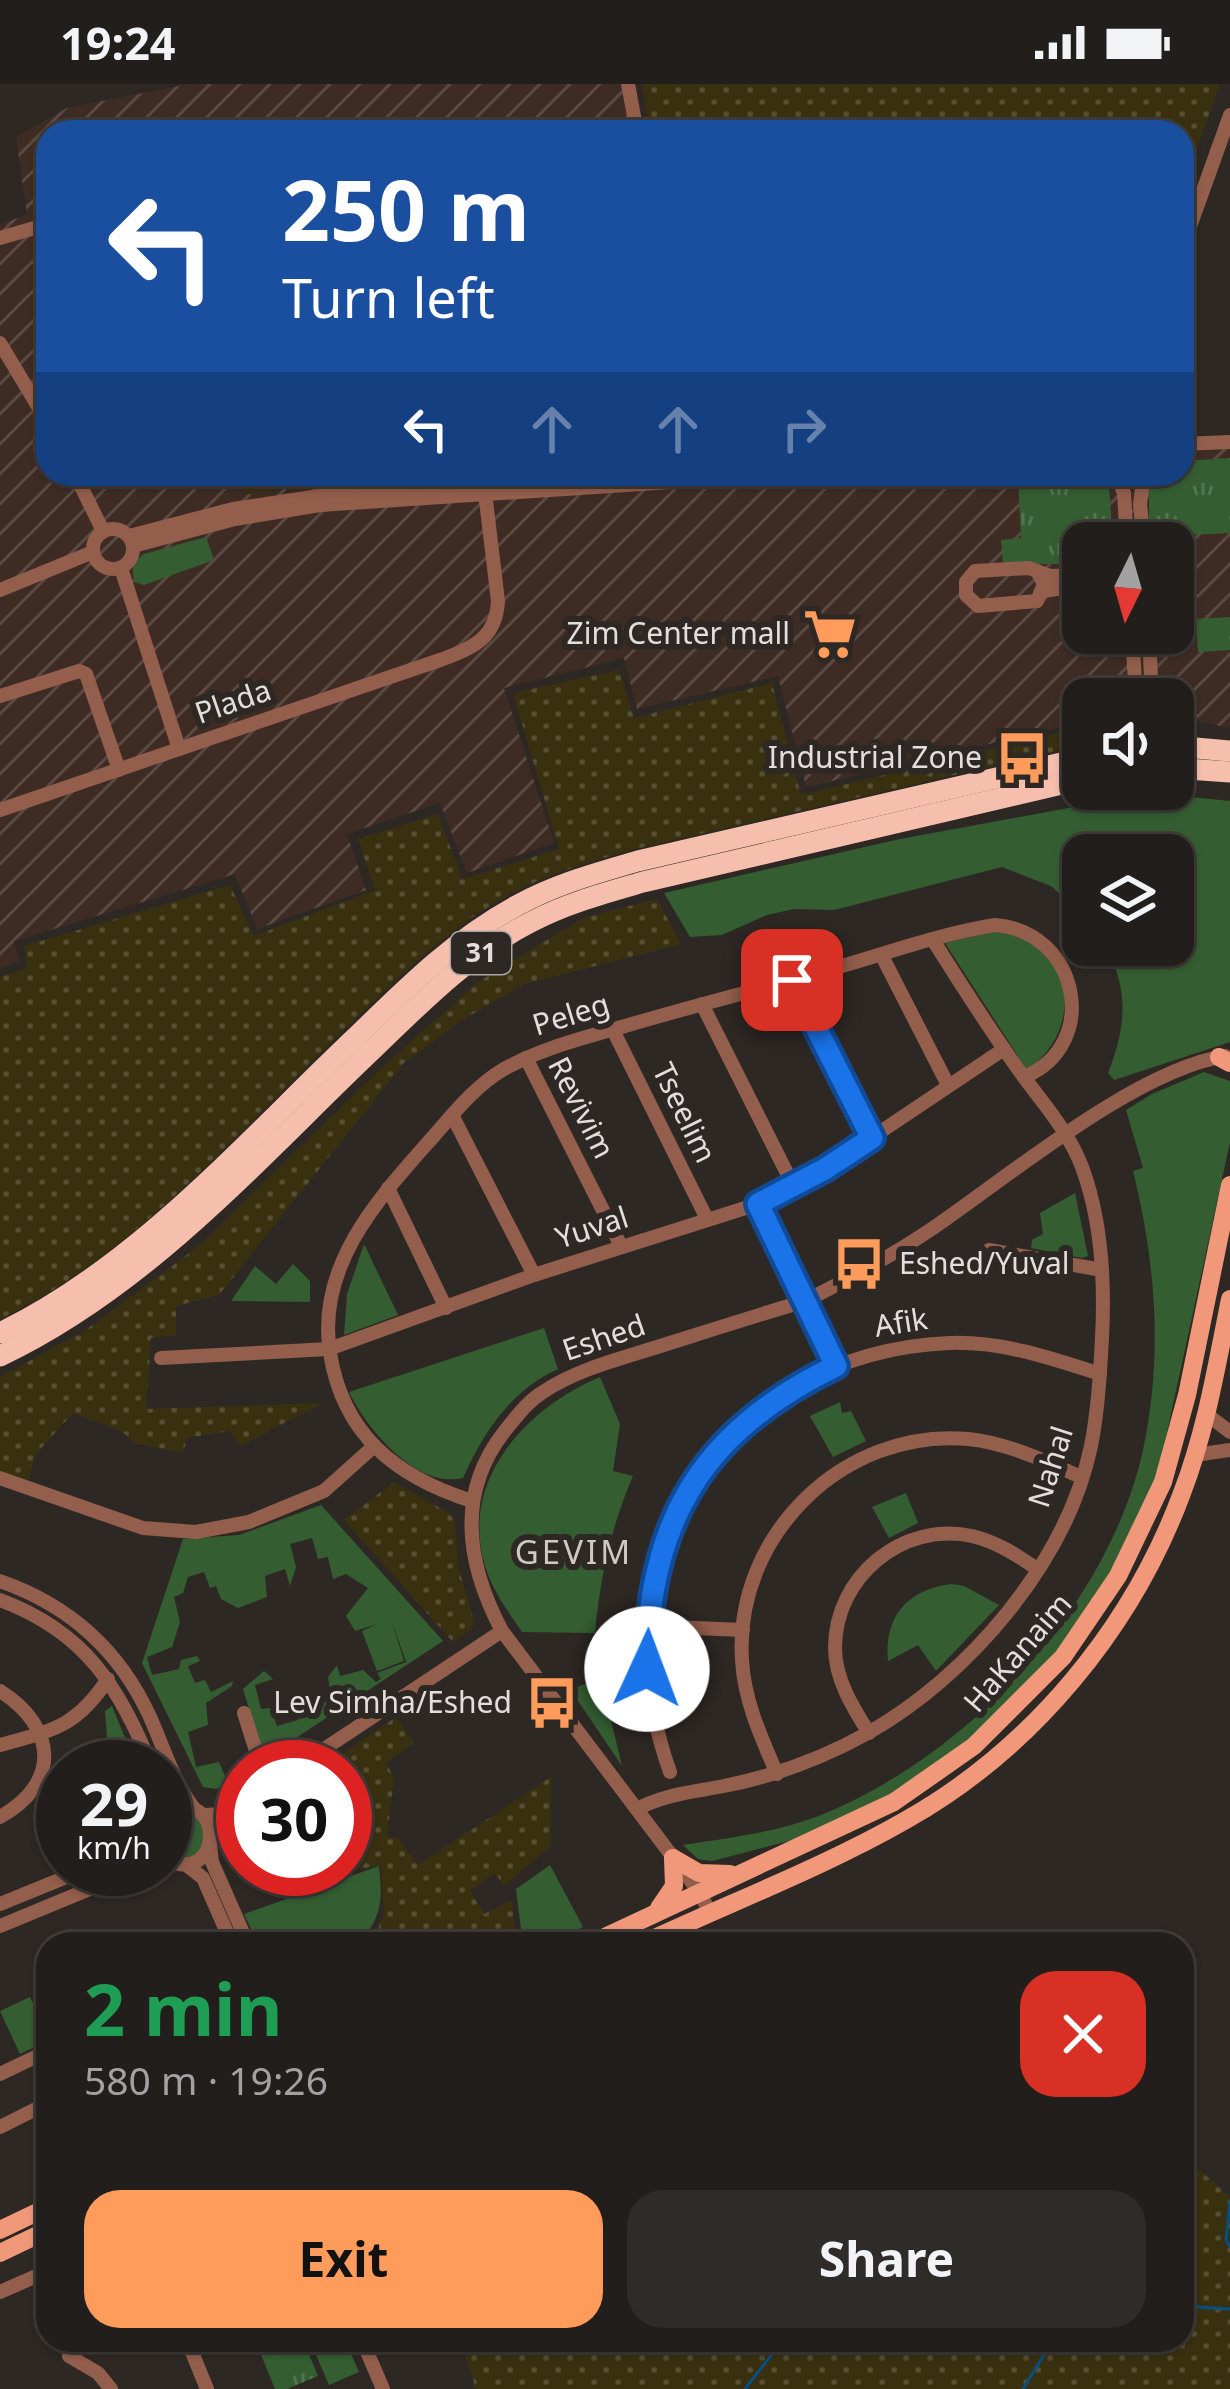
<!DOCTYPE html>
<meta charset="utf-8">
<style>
body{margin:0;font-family:"Noto Sans",sans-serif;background:#2e2b28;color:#f1f3f6;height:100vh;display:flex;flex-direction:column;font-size:45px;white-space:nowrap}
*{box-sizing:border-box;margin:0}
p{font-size:39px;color:#a2a2a3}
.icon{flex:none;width:66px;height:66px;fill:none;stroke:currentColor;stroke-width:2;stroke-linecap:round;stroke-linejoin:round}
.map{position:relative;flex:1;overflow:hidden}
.side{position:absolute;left:36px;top:1848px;width:1158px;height:420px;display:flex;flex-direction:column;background:#221e1b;border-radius:36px;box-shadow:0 3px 9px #0004,0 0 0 3px #3f3c3a}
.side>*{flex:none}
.top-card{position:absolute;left:36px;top:36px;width:1158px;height:366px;border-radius:36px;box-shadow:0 3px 9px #0004,0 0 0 3px #3f3c3a;background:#1a4fa0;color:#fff;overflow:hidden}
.needle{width:78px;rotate:185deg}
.fabs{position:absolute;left:1062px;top:438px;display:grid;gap:24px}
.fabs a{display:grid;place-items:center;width:132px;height:132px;border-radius:24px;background:#221e1b;box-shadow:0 3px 9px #0004,0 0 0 3px #3f3c3a;font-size:60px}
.speed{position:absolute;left:36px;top:1656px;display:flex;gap:24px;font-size:60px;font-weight:700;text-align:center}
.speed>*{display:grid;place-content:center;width:156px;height:156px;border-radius:50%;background:#221e1b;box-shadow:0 3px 9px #0004,0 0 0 3px #3f3c3a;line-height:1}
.speed small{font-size:30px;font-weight:400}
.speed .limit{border:18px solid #d22;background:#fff;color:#111}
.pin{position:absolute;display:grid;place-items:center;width:102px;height:102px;color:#fff;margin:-51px;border-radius:24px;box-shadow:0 6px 18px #0006}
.me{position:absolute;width:132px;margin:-66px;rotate:2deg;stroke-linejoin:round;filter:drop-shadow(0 0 9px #0008)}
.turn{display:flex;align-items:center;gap:42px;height:252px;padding:0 48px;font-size:54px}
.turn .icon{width:156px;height:156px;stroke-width:2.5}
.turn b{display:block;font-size:84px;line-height:102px}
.lanes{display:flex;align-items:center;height:114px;padding:0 48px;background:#0003;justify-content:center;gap:60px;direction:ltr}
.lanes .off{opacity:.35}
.round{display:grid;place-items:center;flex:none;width:126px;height:126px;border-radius:36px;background:#2e2b28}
.summary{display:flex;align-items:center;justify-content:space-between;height:204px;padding:0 48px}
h1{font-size:72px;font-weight:700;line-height:90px;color:#1e9e55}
.button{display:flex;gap:24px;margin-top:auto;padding:24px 48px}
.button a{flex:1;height:138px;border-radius:36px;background:#ff9b5b;color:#111;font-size:48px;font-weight:700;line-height:138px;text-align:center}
.button a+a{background:#2e2b28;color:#f1f3f6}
.status{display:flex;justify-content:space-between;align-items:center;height:84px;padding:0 60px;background:#221e1b;direction:ltr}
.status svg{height:33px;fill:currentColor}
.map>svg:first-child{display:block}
</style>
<div class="status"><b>19:24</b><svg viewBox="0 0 49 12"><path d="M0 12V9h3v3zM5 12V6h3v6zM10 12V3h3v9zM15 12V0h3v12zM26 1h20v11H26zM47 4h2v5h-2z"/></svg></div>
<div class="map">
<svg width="1230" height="2305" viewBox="0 0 1230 2305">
<defs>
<pattern id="industrial-furrows" width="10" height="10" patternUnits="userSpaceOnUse" patternTransform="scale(3)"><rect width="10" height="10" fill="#3e2c24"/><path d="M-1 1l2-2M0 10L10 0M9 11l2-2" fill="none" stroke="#5a4a43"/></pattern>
<pattern id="grass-tufts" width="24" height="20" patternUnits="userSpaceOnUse" patternTransform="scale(3)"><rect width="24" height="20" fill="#345e32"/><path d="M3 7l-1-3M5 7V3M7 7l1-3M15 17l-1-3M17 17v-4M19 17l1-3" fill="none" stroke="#51754f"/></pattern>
<pattern id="sand-dots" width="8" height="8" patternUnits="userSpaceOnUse" patternTransform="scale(3)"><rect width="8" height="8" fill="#393010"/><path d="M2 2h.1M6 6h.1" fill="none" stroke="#554e32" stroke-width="1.8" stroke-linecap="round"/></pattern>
</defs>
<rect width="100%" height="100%" fill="#2e2824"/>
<!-- industrial -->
<path fill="url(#industrial-furrows)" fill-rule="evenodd" d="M 188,0 L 634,0 L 642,48 L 48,48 L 48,390 L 1182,390 L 1182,356 L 1230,353 L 1230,644 L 1173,632 L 1173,615 L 1083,615 L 1083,638 L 806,703 L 778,592 L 637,625 L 624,574 L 504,604 L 554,759 L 467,789 L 440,719 L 347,750 L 366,806 L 257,845 L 235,790 L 14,857 L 19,878 L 0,884 L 0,141 L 27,130 L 16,53 L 67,24 ZM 1083,459 L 1173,459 L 1173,549 L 1083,549 Z"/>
<!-- grass -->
<g fill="url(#grass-tufts)">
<path d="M 1230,374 L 1230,449 L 1149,453 L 1149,390 L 1182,390 L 1182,377 Z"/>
<path d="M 1018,390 L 1102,390 L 1109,402 L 1113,459 L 1083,459 L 1083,480 L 1003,480 L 1001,456 L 1021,454 Z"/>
<path d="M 1230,533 L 1230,566 L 1198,568 L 1196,535 Z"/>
<path d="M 255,2256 L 303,2256 L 318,2292 L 287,2305 L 275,2305 Z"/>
</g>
<!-- sand -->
<g fill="url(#sand-dots)">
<path d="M 642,0 L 1220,0 L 1182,106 L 1182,48 L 650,48 Z"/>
<path d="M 242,390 L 311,390 L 311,401 L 244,411 Z"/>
<path d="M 619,586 L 634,634 L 772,599 L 801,711 L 1083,643 L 1083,661 L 635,765 C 593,777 552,788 514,808 C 451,841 400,892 350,940 C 242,1044 137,1169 0,1235 L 0,893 L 27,884 L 24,862 L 230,801 L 254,852 L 375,806 L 358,755 L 438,730 L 462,795 L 559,765 L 513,609 Z"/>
<path d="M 657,815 L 681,860 L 525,900 L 462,936 L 403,980 L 219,1211 L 176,1222 L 176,1251 L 151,1254 L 146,1325 L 324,1319 L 241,1361 L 230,1347 L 187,1354 L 183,1369 L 136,1359 L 121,1347 L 73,1329 L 35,1371 L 29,1395 L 0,1393 L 0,1293 L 86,1246 L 200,1161 L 376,989 L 478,898 L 583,834 Z"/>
<path d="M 394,1398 L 449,1429 L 455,1437 L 458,1482 L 474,1537 L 471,1546 L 453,1558 L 344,1436 Z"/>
<path d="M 396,1633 L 414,1659 L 386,1679 L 394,1694 L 387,1752 L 399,1755 L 418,1781 L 551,1693 L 551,1761 L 504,1802 L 495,1789 L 470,1807 L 484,1830 L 512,1816 L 515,1853 L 519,1860 L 372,1860 L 384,1829 L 381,1781 L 348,1787 L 345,1780 L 345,1683 L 323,1683 Z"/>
<path d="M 1182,2070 L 1230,2113 L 1230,2305 L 476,2305 L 460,2256 L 1182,2256 Z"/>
</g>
<!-- park -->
<g fill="#345e32">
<path d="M 206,453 L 214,476 L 144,501 L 135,498 C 131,485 132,478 144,470 Z"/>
<path d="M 1150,709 L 1230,717 L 1230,958 L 1114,996 L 1108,989 C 1126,944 1130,904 1104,861 L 1173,861 L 1173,771 L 1083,771 L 1083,830 L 1051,802 L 1002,783 L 834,826 L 794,825 L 767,831 L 722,851 L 690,853 L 664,809 L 900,755 Z"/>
<path d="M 996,847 C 1004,848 1017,848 1024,851 C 1081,880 1075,954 1027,986 L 945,859 Z"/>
<path d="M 1204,988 L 1230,997 L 1230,1058 L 1156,1399 L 1125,1471 L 1064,1563 L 981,1647 L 900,1705 L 797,1755 L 712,1777 L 698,1775 L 683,1761 C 726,1754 774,1749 816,1733 C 965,1675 1108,1524 1143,1366 C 1163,1272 1156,1179 1133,1087 L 1143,1084 L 1126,1026 L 1152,1010 Z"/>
<path d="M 1075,1109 L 1088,1172 L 1082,1174 L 1031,1164 L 1032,1156 L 1043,1150 L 1040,1129 Z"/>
<path d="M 364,1160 L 398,1231 L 344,1251 L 347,1210 Z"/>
<path d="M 293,1180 L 310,1197 L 310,1218 L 231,1217 L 255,1182 L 276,1200 Z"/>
<path d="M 544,1244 L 558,1285 C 511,1306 483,1349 463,1394 C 416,1405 367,1345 349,1308 Z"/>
<path d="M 600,1293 L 620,1340 L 613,1387 L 633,1392 C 611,1443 600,1494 595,1549 L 522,1548 C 512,1533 500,1517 492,1500 C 450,1408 519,1327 600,1293 Z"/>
<path d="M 840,1318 L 842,1329 L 851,1327 L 866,1357 L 833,1373 L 810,1332 Z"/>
<path d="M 906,1409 L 918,1439 L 889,1454 L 872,1423 Z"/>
<path d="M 321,1421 L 443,1557 L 264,1675 L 243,1605 L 264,1587 L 273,1595 L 255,1601 L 261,1625 L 271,1624 L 277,1642 L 298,1636 L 293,1612 L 306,1606 L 311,1620 L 331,1612 L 328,1593 L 337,1581 L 340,1592 L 363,1586 L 376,1598 L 381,1595 L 377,1589 L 406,1578 L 391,1535 L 404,1577 L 377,1587 L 362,1547 L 377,1540 L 355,1547 L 346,1532 L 368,1504 L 346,1490 L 333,1495 L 328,1473 L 318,1475 L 312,1454 L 290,1460 L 296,1483 L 290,1502 L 285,1485 L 265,1492 L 267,1513 L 238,1524 L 221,1515 L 216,1502 L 210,1504 L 204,1488 L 188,1493 L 183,1509 L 174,1513 L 180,1538 L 172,1563 L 147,1573 L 152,1591 L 179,1585 L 181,1576 L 197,1572 L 200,1577 L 188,1582 L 195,1599 L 205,1596 L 211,1608 L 233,1597 L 232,1602 L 206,1619 L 208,1641 L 188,1648 L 196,1683 L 219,1678 L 228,1699 L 216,1705 L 203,1703 L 142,1579 L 183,1455 L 239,1451 Z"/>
<path d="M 951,1500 L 964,1502 L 999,1521 L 936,1587 L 918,1561 L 888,1577 C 884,1532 907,1506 951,1500 Z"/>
<path d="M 601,1595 L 622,1682 L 570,1605 Z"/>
<path d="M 112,1622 L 137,1683 L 109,1683 L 105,1627 Z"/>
<circle cx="183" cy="1752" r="22"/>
<path d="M 550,1781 L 583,1843 L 546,1860 L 523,1860 L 516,1805 Z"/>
<path d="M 379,1782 C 382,1812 383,1828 365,1852 L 285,1850 L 272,1860 L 258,1860 L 244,1830 Z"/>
<path d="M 30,1913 L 36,1926 L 48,1921 L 48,1957 L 20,1970 L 0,1927 Z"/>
<path d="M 338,2256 L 345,2256 L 359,2288 L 329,2301 L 314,2266 Z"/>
</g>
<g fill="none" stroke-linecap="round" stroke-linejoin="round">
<!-- stream -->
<g stroke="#054f85" stroke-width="3">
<path d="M 1230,2117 L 1226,2156 L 1230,2163"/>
<path d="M 1182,2222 L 1230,2225"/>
<path d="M 745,2305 L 783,2256"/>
<path d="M 1023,2305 L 1053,2256"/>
</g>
<!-- minor -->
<g stroke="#945e4c" stroke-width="14">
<path d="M 628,0 L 637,48"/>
<path d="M 0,154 L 48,140"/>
<path d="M 1182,165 L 1230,31"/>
<path d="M 0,259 L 48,339"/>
<path d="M 1182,360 L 1230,358"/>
<path d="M 75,390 L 103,447"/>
<path d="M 1116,390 L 1124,409 L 1127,459"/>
<circle cx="113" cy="465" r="20"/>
<path d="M 129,452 L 233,425 L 319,412 L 645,390"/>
<path d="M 1144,459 L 1140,420 L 1144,390"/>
<path d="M 133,462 L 235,435 L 320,421 L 795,390"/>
<path d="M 121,484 L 179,665"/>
<path d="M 1029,484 L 1037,487 L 1044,500 L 1037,517 L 978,522 L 966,511 L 966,498 L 975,487 Z"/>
<path d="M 1037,487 L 1050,492 L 1083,491"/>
<path d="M 0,506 L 93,468"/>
<path d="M 1043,507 L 1083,501"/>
<path d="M 1132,549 L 1136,615"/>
<path d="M 1149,549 L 1152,615"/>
<path d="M 0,612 L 79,587 L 86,590 L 119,686"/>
<path d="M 0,726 L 443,575 C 474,563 496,554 498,517 L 484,400"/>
<path d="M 882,872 L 948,1001"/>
<path d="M 792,896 L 872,1054"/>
<path d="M 702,920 L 794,1103"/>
<path d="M 613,946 L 707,1135"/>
<path d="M 526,974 L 621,1162"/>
<path d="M 452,1031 L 534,1191"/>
<path d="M 388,1104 L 446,1224"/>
<path d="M 758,1120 L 835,1282"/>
<path d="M 989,1166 L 1102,1186"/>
<path d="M 161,1274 L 329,1265 L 534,1191 L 758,1120 L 825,1085 L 1004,965"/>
<path d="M 1205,1329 L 1230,1348"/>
<path d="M 1195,1371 L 1230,1366"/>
<path d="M 0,1394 L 143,1444 L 196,1448 L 249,1438 L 324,1407 L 372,1364"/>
<path d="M 472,1417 C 396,1393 343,1351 330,1269 C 316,1181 379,1114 432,1054 C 454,1029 475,1002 504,985 C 542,964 584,954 625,942 C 686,924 748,908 810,891 C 871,875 933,851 995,841 C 1079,847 1102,961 1024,993"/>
<path d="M 0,1497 C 69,1521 120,1567 150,1633 C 164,1664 174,1700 196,1727"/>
<path d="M 0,1516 C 86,1548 118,1602 152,1683"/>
<path d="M 648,1542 L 743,1546"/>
<path d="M 0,1607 C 57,1643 61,1699 0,1733"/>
<path d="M 244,1629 L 261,1683"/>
<path d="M 869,1649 C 853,1624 835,1595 835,1564 C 835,1493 902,1437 972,1452 C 997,1458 1017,1471 1037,1485"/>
<path d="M 0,1661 C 54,1646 76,1643 108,1595"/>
<path d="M 297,1683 L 502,1547"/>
<path d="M 670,1688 C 594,1478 722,1269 949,1259 C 1001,1257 1051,1274 1100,1290"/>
<path d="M 777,1690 C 761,1653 744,1616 742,1576 C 734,1451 844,1344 968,1355 C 1008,1359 1045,1377 1081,1393"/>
<path d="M 637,1725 C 665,1710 694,1708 724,1702 C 775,1692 823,1674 868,1649 C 969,1592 1067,1477 1091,1362 C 1098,1327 1100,1290 1102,1254 C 1105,1197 1102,1137 1082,1083 C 1068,1046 1041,1017 1018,985 C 988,943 960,899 933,856"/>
<path d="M 165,1729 C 226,1699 224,1805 165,1775"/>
<path d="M 203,1731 L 223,1730 L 243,1719"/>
<path d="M 210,1760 L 212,1778 L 248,1860"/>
<path d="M 185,1780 L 203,1794 L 232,1860"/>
<path d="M 0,1820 L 86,1785"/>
<path d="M 710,1829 L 700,1809 L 502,1547 C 467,1481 455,1411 504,1348 C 516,1333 527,1318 543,1308 C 576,1286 616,1276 654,1264 C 705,1248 755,1232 805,1217 C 849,1195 892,1172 933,1144 C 1009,1092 1136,986 1225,972"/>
<path d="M 0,1842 L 138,1785"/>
<path d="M 0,1990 L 48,1967"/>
<path d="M 0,2043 L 48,2019"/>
<path d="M 0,2208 L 48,2187"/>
<path d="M 187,2256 L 207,2305"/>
<path d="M 362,2256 L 383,2305"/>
<path d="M 69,2272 L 98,2289 L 111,2305"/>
</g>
<!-- major -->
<g stroke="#f1987b" stroke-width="18">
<path d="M 1219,973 L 1230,979"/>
<path d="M 673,1774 L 699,1789 L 730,1790"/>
<path d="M 659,1824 L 674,1802 L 673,1774"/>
<path d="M 590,1860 L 894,1718 L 974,1662 L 1063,1573 L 1118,1492 L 1163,1398 L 1187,1311 L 1230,1101"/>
<path d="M 642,1860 C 729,1819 822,1784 906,1736 C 1032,1665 1132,1544 1182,1409 C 1206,1347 1217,1280 1230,1215"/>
<path d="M 0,2146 L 48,2123"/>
<path d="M 0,2169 L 48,2146"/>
</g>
<!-- highway -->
<g stroke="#f6bfad" stroke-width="21">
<path d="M 1173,662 L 1230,667"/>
<path d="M 1173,684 L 1230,688"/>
<path d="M 0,1249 C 140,1181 245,1058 356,953 C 406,904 456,854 518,821 C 556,800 597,789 638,777 L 1083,674"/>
<path d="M 0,1272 C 145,1203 253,1080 367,971 C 418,922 468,870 531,838 C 567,819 605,809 643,798 L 1083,695"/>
</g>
</g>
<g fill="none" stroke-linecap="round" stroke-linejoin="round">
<!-- route casing -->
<g stroke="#114b97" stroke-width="30">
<path id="route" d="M 647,1585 C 647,1438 703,1346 836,1282 L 758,1120 L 825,1085 L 872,1054 L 792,896"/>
</g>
<!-- route -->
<use href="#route" stroke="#1a73e8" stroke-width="21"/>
</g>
<!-- icons -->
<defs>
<g id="supermarket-bare" transform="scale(4.14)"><path d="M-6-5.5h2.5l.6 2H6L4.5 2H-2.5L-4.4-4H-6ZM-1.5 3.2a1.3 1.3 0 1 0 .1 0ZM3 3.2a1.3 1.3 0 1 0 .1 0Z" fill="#ff9b5b" stroke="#2e2824" stroke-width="2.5" paint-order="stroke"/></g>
<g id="bus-bare" transform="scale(4.14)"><path d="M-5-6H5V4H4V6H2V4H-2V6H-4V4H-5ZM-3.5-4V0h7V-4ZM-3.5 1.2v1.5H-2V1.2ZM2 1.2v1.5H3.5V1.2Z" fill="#ff9b5b" stroke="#2e2824" stroke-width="2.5" paint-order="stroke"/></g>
</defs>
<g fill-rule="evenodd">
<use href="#supermarket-bare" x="830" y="550"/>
<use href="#bus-bare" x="1022" y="674"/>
<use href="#bus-bare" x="859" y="1180"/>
<use href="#bus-bare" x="552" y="1619"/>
</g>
<g text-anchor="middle" stroke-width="12" stroke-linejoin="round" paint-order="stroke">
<!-- shield labels -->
<rect fill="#2e2824" stroke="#aca7a4" stroke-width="3" x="451" y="848" width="60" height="42" rx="9"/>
<g font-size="27" font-weight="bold" fill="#e2dedb">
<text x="481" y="878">31</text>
</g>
<!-- poi labels -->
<g font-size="30" fill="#e2dedb" stroke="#2e2824" text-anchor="end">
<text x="790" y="560">Zim Center mall</text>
<text x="982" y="684">Industrial Zone</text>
<text x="899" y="1190" text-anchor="start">Eshed/Yuval</text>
<text x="512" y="1629">Lev Simha/Eshed</text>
</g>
<!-- street labels -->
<g font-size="30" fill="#e2dedb" stroke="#2e2824">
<text transform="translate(233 618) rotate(-19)" y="10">Plada</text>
<text transform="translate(571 931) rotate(-17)" y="10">Peleg</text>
<text transform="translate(581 1024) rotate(63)" y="10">Revivim</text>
<text transform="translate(684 1029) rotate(64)" y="10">Tseelim</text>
<text transform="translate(592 1144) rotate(-18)" y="10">Yuval</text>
<text transform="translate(901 1239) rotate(-9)" y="10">Afik</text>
<text transform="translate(604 1254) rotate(-19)" y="10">Eshed</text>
<text transform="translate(1051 1383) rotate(-72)" y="10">Nahal</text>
<text transform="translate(1018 1569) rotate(-49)" y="10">HaKanaim</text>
</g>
<!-- neighbourhood labels -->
<g font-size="33" letter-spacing="3" fill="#d0c8c2" stroke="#2e2824">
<text x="574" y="1480">GEVIM</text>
</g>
</g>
</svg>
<div class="fabs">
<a><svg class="needle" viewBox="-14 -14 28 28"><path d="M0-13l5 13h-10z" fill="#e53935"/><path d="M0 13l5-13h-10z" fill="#a2a2a3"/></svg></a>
<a><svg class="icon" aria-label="sound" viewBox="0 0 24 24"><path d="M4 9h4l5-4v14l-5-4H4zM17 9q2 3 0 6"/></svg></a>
<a><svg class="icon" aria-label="layers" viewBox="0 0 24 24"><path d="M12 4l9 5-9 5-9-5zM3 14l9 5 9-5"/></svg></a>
</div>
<div class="speed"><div>29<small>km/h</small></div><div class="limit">30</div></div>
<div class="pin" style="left:792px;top:896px;background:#d93025"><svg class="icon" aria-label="arrive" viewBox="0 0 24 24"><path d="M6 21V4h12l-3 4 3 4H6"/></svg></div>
<svg class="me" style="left:647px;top:1585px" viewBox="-20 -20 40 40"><circle r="19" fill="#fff"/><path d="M0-13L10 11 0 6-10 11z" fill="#1a73e8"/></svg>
<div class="top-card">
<div class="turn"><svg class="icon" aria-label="left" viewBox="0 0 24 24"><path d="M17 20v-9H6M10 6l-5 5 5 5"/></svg><div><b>250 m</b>Turn left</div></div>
<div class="lanes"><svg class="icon" aria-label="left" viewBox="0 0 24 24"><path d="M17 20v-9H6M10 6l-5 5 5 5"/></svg><svg class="icon off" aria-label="ahead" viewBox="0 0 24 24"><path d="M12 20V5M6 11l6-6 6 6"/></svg><svg class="icon off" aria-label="ahead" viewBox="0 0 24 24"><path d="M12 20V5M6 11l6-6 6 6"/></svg><svg class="icon off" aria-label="right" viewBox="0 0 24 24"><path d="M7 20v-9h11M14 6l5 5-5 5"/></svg></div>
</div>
<section class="side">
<div class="summary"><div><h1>2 min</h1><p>580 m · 19:26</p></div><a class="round" style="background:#d93025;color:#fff"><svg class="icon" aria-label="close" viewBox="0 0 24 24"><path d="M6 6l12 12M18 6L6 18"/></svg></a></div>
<div class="button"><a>Exit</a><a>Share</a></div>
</section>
</div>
